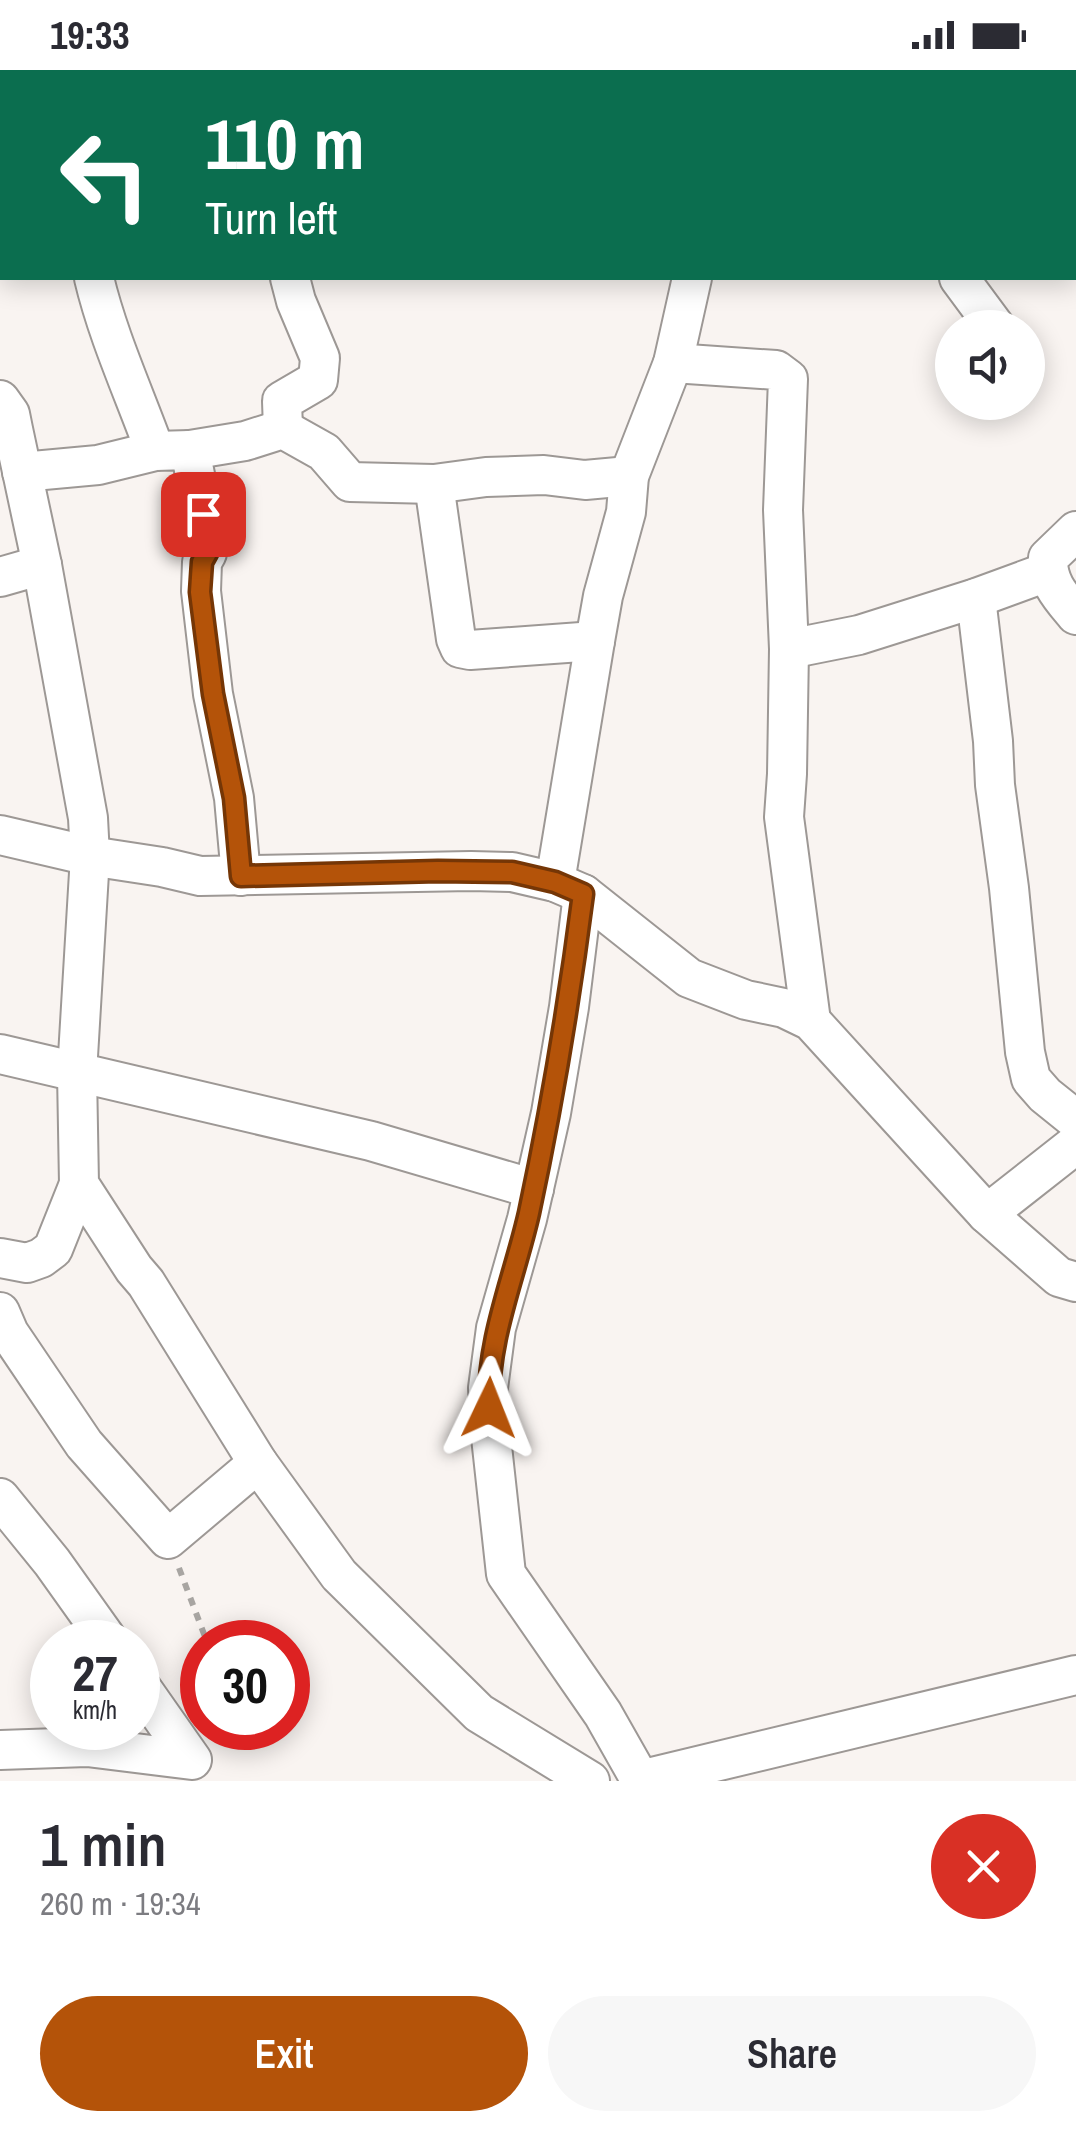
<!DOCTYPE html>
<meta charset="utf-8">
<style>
body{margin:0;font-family:"Archivo Narrow",sans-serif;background:#f7f7f7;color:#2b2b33;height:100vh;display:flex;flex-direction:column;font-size:38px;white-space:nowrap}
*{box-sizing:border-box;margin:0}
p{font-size:32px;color:#7c7c81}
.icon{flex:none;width:55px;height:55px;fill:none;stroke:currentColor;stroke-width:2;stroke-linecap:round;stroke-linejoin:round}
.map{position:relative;height:1711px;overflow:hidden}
.panel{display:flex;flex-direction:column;background:#fff;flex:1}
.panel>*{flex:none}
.top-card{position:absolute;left:0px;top:0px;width:1078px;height:210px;box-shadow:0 5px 25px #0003;background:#0b6e4f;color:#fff;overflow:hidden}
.tools{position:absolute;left:935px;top:240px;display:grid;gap:20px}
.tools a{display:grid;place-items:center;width:110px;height:110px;border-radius:50%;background:#fff;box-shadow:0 5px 25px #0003;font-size:50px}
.speed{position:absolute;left:30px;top:1550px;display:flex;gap:20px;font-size:50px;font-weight:700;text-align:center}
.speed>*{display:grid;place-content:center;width:130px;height:130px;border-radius:50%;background:#fff;box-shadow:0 5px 25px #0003;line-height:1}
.speed small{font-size:25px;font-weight:400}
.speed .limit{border:15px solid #d22;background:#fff;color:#111}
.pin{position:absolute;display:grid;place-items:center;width:85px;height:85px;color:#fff;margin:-42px;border-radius:20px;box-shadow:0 5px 15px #0006}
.me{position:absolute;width:110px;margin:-55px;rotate:2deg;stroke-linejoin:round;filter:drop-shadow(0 0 8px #0008)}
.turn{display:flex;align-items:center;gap:35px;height:210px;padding:0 40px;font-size:45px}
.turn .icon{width:130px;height:130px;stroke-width:2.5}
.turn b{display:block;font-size:70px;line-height:85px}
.round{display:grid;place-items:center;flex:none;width:105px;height:105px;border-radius:52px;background:#f7f7f7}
.head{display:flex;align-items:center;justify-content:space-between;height:170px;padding:0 40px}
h1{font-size:60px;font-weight:600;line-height:75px}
.action{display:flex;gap:20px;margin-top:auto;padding:20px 40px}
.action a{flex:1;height:115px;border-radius:60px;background:#b45309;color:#fff;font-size:40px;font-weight:600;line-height:115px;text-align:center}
.action a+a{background:#f7f7f7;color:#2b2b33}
.status{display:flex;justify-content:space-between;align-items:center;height:70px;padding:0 50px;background:#fff;direction:ltr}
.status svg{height:28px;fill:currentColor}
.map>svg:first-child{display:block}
</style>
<div class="status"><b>19:33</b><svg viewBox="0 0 49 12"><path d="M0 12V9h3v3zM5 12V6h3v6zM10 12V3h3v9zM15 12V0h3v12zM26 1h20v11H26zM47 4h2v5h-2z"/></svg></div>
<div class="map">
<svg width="1076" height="1711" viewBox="0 0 1076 1711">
<rect width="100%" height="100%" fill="#f9f4f1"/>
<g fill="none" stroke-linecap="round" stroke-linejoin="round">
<!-- minor casing -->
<g stroke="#9d9895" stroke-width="42">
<g id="minor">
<path d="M 272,0 L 275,2"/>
<path d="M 776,0 L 839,0"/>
<path d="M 301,2 L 306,0"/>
<path d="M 739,2 L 739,0"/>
<path d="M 0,107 L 2,109"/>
<path d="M 94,208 C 108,267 134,323 155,381"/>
<path d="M 959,208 L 996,258"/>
<path d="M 673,293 L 776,300 L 788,309 L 783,440 L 789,579 L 787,704 L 784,747 L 811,951"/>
<path d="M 0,330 L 10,344 L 13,359 L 42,495 L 88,748 L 90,786 L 77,1003 L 79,1114 L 134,1199 L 146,1213 L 258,1393 L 339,1505 L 479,1643 L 590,1711"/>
<path d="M 283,359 L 282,331 L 318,310 L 320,288 L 296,231 L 290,208"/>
<path d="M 190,380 L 245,371 L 283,359 L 324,382 L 350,412 L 434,414 L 486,407 L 544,405 L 585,410 L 629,406"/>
<path d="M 22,402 L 98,395 L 155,381 L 190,380 L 208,469 L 207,483 L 202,492 L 201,521 L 213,624 L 234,728 L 241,806"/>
<path d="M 434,414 L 456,569 L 460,578 L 470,580 L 595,571"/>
<path d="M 1076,461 L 1048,488 C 1047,513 1061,527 1076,545"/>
<path d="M 0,507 L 42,495"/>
<path d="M 976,528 L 993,671 L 995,715 L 1009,818 L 1025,982 L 1031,1009 L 1045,1025 L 1076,1050"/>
<path d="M 789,579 L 859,565 L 976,528 L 1047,502"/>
<path d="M 0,765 L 90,786 L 162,797 L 200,806 L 471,801 L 512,802 L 555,812 L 583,824 L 689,908 L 746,930 L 784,938 L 811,951 L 987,1144 L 1059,1207 L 1076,1212"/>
<path d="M 555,812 L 595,571 L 603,526 L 626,442 L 629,406 L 673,293 L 692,208"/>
<path d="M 583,824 L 569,937 L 551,1043 L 527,1149 L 496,1258 L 488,1318 L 490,1358 L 506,1504 L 603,1644 L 641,1711"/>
<path d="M 0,984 L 371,1071 L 534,1119"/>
<path d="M 987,1144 L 1076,1074"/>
<path d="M 0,1188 L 27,1193 L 41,1188 L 53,1179 L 79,1114"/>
<path d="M 0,1242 L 9,1263 L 84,1374 L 168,1469 L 258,1393"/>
<path d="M 0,1428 L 52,1492 L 109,1572"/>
<path d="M 0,1680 L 87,1677 L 192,1690 L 138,1613"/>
<path d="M 640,1710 L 1076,1605"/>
</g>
</g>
<!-- path -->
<path stroke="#a8a5a2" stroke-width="6" stroke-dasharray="8 8" stroke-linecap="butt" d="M 179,1498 L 207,1572"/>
<!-- minor -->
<use href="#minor" stroke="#fff" stroke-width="38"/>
</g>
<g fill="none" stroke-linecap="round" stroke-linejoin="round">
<!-- route casing -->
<g stroke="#753606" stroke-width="25">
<path id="route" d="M 203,444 L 208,469 L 207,483 L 202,492 L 200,522 L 213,624 L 234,728 L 241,806 L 438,801 L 512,802 L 555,812 L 583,824 C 569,933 552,1035 529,1143 C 514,1209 487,1269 489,1338"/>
</g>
<!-- route -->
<use href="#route" stroke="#b45309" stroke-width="18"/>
</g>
</svg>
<div class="tools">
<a><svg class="icon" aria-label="sound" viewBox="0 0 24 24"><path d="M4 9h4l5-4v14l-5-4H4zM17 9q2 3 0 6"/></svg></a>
</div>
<div class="speed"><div>27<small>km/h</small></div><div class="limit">30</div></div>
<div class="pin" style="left:203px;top:444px;background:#d93025"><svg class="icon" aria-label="arrive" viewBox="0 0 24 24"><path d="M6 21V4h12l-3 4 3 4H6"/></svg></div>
<svg class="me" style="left:489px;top:1338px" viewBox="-20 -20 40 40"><path d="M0-17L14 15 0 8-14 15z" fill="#b45309" stroke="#fff" stroke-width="4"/></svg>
<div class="top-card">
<div class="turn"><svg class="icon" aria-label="left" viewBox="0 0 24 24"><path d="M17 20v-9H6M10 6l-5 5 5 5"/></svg><div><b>110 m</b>Turn left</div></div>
</div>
</div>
<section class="panel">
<div class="head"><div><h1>1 min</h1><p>260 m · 19:34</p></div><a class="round" style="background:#d93025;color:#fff"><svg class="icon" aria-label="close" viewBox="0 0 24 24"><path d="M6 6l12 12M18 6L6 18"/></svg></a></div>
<div class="action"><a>Exit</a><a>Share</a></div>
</section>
